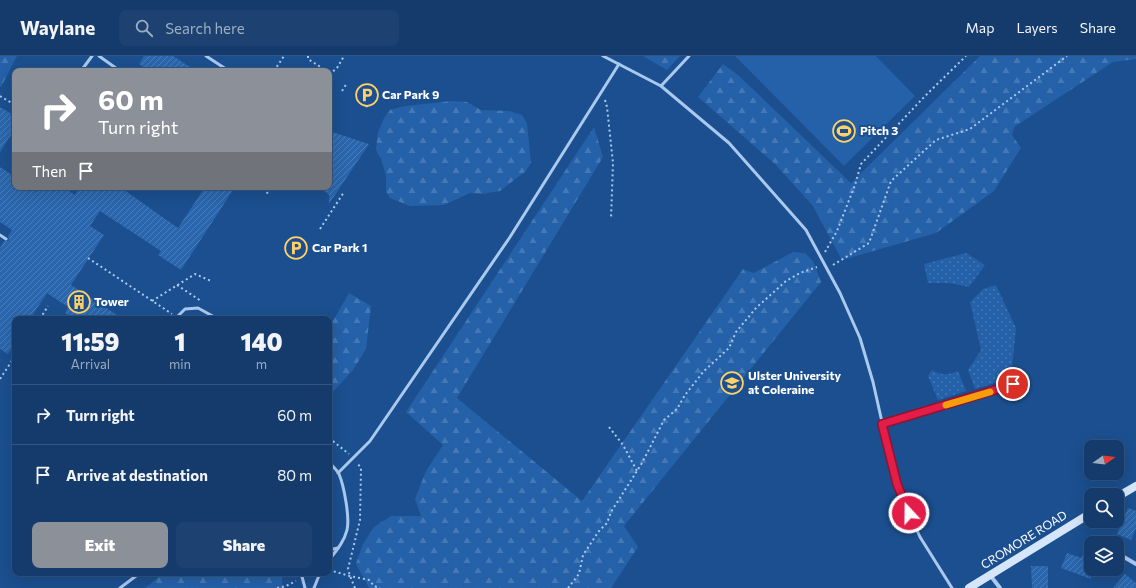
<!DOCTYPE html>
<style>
body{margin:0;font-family:Commissioner,sans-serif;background:#1d4271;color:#f1f3f6;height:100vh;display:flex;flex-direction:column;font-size:15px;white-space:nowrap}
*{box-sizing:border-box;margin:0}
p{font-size:13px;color:#9dadc1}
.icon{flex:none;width:22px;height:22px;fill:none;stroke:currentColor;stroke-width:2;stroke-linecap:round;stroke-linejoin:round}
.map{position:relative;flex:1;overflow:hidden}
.panel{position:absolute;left:12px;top:260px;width:320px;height:260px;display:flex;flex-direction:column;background:#143b6b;border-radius:8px;box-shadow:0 4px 16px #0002,0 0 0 1px #33557e}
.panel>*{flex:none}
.hud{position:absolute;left:12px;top:12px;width:320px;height:122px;border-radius:8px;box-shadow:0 4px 16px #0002,0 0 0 1px #33557e;background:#8c9099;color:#fff;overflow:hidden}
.needle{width:26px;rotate:76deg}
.fabs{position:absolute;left:1084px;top:384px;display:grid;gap:8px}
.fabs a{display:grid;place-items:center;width:40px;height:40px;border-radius:8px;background:#143b6b;box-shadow:0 4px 16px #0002,0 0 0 1px #33557e;font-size:20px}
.pin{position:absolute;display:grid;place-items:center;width:34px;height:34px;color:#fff;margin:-17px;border:2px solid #fff;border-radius:50%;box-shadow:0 1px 4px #0007}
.me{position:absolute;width:44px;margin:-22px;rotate:339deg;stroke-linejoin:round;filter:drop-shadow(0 0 3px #0008)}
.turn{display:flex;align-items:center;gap:14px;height:84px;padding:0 20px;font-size:18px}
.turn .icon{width:52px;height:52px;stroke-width:2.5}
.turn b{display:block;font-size:28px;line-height:34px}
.then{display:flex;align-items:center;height:38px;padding:0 20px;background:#0003;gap:8px;font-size:15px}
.eta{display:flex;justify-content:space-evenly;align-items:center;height:68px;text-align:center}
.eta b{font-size:24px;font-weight:800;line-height:28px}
.button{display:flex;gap:8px;margin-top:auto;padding:8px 20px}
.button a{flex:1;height:46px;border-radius:8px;background:#8c9099;color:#fff;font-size:16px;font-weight:800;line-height:46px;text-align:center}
.button a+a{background:#1d4271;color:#f1f3f6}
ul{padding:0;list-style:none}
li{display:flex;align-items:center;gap:12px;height:60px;padding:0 20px;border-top:1px solid #33557e}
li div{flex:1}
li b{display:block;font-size:15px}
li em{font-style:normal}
header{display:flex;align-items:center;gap:24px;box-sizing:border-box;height:56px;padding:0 20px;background:#143b6b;border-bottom:1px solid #33557e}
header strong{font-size:19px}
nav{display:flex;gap:22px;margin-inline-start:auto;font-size:14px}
.search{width:280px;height:36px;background:#1d4271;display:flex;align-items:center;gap:10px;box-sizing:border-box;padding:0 14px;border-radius:8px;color:#9dadc1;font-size:15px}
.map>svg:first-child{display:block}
</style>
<header>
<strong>Waylane</strong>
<div class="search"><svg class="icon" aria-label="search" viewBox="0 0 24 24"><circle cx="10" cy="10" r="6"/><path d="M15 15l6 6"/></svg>Search here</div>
<nav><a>Map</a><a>Layers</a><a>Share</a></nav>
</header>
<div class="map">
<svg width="1136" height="532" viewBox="0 0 1136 532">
<defs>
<pattern id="grass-dots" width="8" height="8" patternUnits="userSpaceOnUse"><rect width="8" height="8" fill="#2461a8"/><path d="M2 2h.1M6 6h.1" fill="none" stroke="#4579b5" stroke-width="1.8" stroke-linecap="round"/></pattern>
<pattern id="forest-firs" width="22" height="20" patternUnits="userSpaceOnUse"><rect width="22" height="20" fill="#2461a8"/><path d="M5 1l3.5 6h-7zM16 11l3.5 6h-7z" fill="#4579b5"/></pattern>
<pattern id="building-hatch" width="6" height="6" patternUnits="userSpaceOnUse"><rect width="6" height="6" fill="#2a66ad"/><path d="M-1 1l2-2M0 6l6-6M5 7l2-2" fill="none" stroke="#4a7db9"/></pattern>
</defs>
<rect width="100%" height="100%" fill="#1b4f8f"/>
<!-- grass -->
<g fill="url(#grass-dots)">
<path d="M 966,197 L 985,209 L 969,231 L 949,227 L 928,227 L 924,208 Z"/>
<path d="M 996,229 L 1016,272 L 1011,322 L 975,333 L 968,314 L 981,294 L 970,246 L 983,233 Z"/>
<path d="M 932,314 C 942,320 948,319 958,315 L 966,335 L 938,344 L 928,320 Z"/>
</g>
<!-- forest -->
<g fill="url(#forest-firs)">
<path d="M 0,0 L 17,0 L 1,31 L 0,30 Z"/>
<path d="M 643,0 L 680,0 L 667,14 Z"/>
<path d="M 980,0 L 1136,0 L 1136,3 L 1113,6 L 1014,71 L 1012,79 L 1021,92 L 994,135 L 936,177 L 842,204 L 813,150 L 775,108 L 698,41 L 723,8 L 738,19 L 851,127 Z"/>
<path d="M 452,45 L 467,46 L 481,54 L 509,55 L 522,59 L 527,67 L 531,107 L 526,115 L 500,135 L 482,138 L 470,137 L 444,149 L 410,150 L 390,142 L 386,136 L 386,120 L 381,103 L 377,97 L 376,92 L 378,76 L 384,62 L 390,54 L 405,50 Z"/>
<path d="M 594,71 L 603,101 L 457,342 L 582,445 L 743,213 L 754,217 L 793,196 L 805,197 L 813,205 L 821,226 L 624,470 L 638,491 L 611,532 L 369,532 L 356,508 L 363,488 L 374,471 L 391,460 L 421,460 L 415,443 L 426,415 L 443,389 L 406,356 Z"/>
<path d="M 349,237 L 371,250 L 366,293 L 353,314 L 329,340 L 329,272 Z"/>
<path d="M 164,517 L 287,517 L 282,522 L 282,532 L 145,532 Z"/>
</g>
<!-- green -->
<path fill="#2461a8" d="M 735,0 L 876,0 L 915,40 L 844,110 Z"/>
<!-- building -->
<g fill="url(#building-hatch)">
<path d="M 144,0 L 173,0 L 196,15 L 149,15 L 139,8 Z"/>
<path d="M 0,51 L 15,60 L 15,73 L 0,96 Z"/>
<path d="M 329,75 L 369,88 L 329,148 L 329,139 L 320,131 L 329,131 Z"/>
<path d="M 0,111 L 15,121 L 15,131 L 29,131 L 37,136 L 40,131 L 63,131 L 75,139 L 79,131 L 120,131 L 178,172 L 205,131 L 235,131 L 181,214 L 158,199 L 161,195 L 100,155 L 90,170 L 104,179 L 71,229 L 123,263 L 75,263 L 65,257 L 68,251 L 47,237 L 30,263 L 15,263 L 15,286 L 8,298 L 0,293 L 0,192 L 4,185 L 8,185 L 9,183 L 8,180 L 12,174 L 0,166 Z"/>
<path d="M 1128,452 L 1136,455 L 1136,472 L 1131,484 L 1117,478 Z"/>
<path d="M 1067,497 L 1082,502 L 1082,499 L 1091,502 L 1091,523 L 1061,512 Z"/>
<path d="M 1031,510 L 1048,510 L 1048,532 L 1032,532 Z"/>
<path d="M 1125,518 L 1136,527 L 1136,532 L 1113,532 Z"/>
</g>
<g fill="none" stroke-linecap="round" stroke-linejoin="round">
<!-- path -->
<g stroke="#a9c9ee" stroke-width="2" stroke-dasharray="2 3" stroke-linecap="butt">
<path d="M 308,0 L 308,3 L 327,15"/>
<path d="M 274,15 L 284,0"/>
<path d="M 329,16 L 331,17 L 337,12 L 344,0"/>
<path d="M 342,35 L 347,27"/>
<path d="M 0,40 L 15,49"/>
<path d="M 605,44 L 607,51 L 613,107 L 611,163"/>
<path d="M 366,51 L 373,43"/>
<path d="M 266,131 L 268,140"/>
<path d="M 320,173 L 344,136"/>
<path d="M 825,196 L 837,175 L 855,129 L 861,108 L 925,40 L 966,0"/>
<path d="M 88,202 L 172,258"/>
<path d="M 833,209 L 869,187 L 891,125 L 936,84 L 970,73 L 1067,0"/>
<path d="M 177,229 L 201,245"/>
<path d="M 152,245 L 195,218 L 211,225"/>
<path d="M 40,263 L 48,250"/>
<path d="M 0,323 L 15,300"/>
<path d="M 609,371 L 623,389 L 637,415"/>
<path d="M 329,382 L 349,398"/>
<path d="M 329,514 L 350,520 L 369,524 L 374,530 L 380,532"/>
<path d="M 277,532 L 286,530 L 296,525"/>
<path d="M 355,532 L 350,520 L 348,513 L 360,464 L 361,412 L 357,407"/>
<path d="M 568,532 L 579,518 L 583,499 L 599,475 L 607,467 L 611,456 L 642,407 L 664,364 L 677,353 L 685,339 L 704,315 L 729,292 L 736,276 L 756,252 L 786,225 L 800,217 L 817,211"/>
</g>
<!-- service -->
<g stroke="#a9c9ee" stroke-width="3">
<path d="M 99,0 L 120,15"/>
<path d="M 206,0 L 229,15"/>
<path d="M 603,0 L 661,30 L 729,87 L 806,174 L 840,237 L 860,282 L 873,326 L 884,375 L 897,428 L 909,457 L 920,481 L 952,532"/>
<path d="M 81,15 L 92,0"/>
<path d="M 661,30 L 689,0"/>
<path d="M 0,179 L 6,183"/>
<path d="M 175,263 L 185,253 L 198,252 L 218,263"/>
<path d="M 263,263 L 265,261"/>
<path d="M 882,368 L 1013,328"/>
<path d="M 329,406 C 332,410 337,414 339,418 C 344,430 350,462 347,474 C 344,486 336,495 329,504"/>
<path d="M 338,417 L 370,385 L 510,181 L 619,8"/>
<path d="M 329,494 L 338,492"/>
<path d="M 301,517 L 305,532"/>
<path d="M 120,532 L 140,517"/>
<path d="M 314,532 L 320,517"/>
</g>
<!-- minor -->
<g stroke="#a9c9ee" stroke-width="4">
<path d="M 1093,483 L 1099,487"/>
<path d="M 1117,497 L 1136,508"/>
<path d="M 990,519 L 1000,532"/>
</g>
<!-- secondary -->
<g stroke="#d6e6fa" stroke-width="8">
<path d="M 1117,441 L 1136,430"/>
<path d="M 969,532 L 1091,457"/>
</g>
</g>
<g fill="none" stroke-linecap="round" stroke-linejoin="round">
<!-- route casing -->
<g stroke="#92132f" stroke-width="10">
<path id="route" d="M 909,457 L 897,428 L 882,368 L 1008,330 L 1013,328"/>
</g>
<!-- route -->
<use href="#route" stroke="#e11d48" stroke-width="7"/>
<!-- slow -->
<path stroke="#f59e0b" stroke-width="7" d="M 946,349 L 990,336"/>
</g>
<!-- icons -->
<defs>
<g id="parking-ring" transform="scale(1.15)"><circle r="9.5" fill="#1b4f8f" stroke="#ffd166" stroke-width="1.5"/><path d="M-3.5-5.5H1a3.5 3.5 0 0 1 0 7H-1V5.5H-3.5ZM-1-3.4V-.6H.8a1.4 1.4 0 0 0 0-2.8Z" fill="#ffd166"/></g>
<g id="stadium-ring" transform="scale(1.15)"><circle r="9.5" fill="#1b4f8f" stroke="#ffd166" stroke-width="1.5"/><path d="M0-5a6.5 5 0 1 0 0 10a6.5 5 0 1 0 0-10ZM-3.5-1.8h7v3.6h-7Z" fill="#ffd166"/></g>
<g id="building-ring" transform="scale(1.15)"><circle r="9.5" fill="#1b4f8f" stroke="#ffd166" stroke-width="1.5"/><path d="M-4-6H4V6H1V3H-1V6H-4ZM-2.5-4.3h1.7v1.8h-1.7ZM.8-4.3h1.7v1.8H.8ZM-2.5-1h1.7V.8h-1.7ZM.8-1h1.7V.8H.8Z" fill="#ffd166"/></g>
<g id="university-ring" transform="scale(1.15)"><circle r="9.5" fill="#1b4f8f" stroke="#ffd166" stroke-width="1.5"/><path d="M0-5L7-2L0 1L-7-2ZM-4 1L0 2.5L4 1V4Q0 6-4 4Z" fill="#ffd166"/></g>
</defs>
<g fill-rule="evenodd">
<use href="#parking-ring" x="367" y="39"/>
<use href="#stadium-ring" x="844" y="75"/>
<use href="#parking-ring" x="296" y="192"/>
<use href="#building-ring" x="79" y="246"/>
<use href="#university-ring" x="732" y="327"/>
</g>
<g text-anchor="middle" stroke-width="4" stroke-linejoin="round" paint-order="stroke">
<!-- poi labels -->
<g font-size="12" font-weight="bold" fill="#fff" stroke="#1b4f8f" text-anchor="start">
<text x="382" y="43">Car Park 9</text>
<text x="860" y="79">Pitch 3</text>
<text x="312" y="196">Car Park 1</text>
<text x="94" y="250">Tower</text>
<text x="748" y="324">Ulster University<tspan x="748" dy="14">at Coleraine</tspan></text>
</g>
<!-- street labels -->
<g font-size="12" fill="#fff" stroke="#1b4f8f">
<text transform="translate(1024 484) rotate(-32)" y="4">CROMORE ROAD</text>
</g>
</g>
</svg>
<div class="fabs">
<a><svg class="needle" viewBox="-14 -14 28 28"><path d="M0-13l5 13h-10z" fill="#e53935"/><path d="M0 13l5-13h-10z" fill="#9dadc1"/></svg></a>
<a><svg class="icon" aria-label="search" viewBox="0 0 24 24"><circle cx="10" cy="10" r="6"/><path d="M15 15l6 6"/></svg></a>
<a><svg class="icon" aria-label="layers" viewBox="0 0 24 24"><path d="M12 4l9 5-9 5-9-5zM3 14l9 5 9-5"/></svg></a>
</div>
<div class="pin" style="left:1013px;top:328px;background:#d93025"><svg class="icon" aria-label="arrive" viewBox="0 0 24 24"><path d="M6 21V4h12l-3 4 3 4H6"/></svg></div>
<svg class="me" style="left:909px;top:457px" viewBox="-20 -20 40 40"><circle r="17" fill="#e11d48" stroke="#fff" stroke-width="3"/><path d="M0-11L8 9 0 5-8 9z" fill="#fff"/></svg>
<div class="hud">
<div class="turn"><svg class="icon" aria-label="right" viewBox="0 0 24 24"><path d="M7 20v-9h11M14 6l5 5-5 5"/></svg><div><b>60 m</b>Turn right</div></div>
<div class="then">Then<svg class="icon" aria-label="arrive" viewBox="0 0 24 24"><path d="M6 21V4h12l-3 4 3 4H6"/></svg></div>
</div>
<section class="panel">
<div class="eta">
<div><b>11:59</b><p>Arrival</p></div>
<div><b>1</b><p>min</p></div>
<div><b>140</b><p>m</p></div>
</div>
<ul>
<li><svg class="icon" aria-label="right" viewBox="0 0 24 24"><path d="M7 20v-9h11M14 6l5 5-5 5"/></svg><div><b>Turn right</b></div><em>60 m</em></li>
<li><svg class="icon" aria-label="arrive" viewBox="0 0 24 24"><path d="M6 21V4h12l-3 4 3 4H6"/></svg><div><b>Arrive at destination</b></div><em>80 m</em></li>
</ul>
<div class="button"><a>Exit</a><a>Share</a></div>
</section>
</div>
